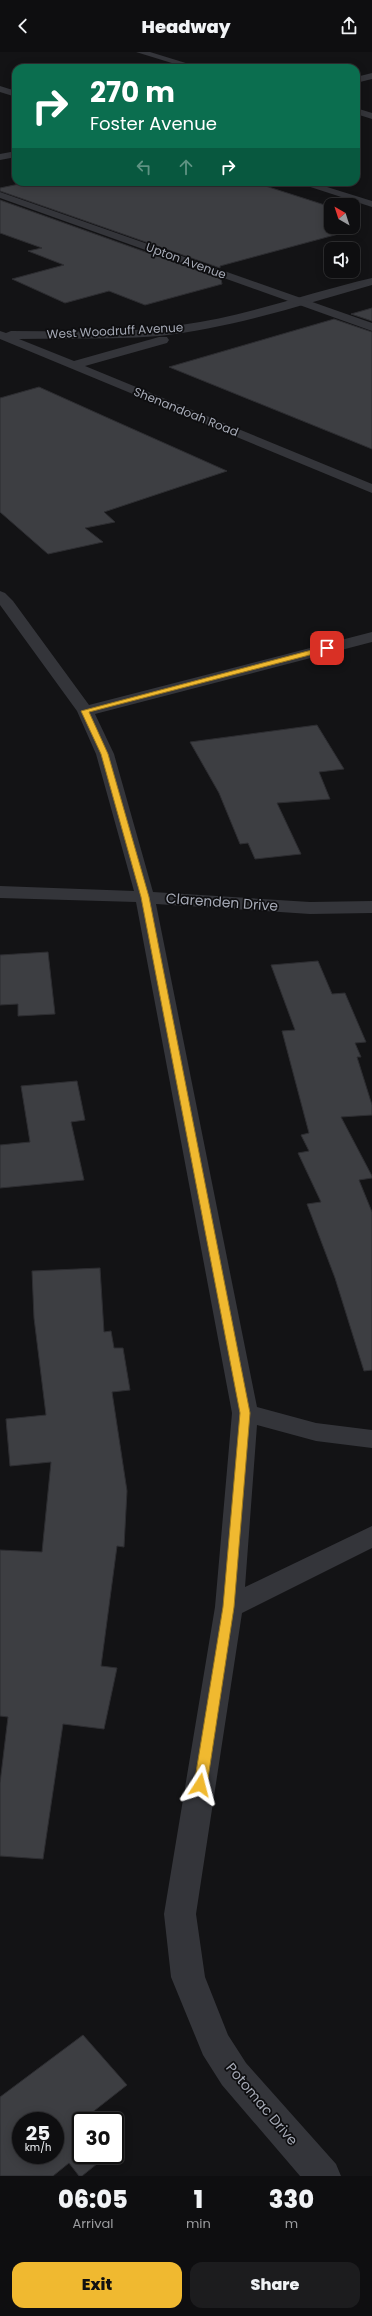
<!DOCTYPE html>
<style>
body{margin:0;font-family:Poppins,sans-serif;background:#1c1c1e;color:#f1f3f6;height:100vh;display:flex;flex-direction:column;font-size:15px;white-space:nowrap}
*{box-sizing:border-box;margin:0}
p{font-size:13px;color:#9b9c9f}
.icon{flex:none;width:22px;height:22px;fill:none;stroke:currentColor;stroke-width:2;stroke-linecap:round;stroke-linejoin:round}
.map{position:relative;height:2124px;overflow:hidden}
.details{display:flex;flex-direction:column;background:#0e0e10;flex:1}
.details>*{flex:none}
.guide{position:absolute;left:12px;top:12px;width:348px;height:122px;border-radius:12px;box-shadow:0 2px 10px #0003,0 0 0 1px #2e2e30;background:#0b6e4f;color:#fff;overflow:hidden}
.needle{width:26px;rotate:321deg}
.tools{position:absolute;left:324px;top:146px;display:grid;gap:8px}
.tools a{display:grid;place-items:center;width:36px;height:36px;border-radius:8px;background:#0e0e10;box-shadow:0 2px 10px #0003,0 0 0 1px #2e2e30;font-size:20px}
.speed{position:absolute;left:12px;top:2060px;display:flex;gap:8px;font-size:20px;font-weight:700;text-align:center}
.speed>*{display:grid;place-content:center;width:52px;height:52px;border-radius:50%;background:#0e0e10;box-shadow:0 2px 10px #0003,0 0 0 1px #2e2e30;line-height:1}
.speed small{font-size:10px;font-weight:400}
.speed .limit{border:2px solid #111;border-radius:6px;background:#fff;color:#111}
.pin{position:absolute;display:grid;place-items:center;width:34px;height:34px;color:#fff;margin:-17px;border-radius:8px;box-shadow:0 2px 6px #0006}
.me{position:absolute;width:44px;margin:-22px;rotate:9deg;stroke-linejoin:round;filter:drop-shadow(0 0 3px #0008)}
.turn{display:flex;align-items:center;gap:14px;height:84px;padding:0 12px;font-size:18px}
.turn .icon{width:52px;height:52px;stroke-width:2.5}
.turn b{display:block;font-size:28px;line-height:34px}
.lanes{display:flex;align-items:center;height:38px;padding:0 12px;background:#0003;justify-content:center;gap:20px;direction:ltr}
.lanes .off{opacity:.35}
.eta{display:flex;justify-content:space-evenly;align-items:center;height:68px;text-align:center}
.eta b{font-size:24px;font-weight:800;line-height:28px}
.button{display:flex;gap:8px;margin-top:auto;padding:8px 12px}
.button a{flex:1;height:46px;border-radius:12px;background:#f0b930;color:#111;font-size:16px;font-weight:800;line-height:46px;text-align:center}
.button a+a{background:#1c1c1e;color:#f1f3f6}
header{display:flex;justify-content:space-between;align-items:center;height:52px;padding:0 12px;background:#0e0e10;font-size:18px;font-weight:800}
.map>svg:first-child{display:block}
</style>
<header><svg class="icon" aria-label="back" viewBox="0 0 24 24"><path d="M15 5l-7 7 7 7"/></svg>Headway<svg class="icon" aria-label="share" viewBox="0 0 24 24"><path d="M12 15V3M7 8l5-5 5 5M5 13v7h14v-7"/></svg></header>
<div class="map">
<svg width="372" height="2124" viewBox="0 0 372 2124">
<rect width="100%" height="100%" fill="#131315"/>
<!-- building -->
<g fill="#3d3e42" stroke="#2d2d31" fill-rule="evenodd">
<path d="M 29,130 L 253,130 L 331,155 L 331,175 L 346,180 L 220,214 L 220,216 L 0,139 L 0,136 Z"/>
<path d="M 0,148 L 221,227 L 222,232 L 145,253 L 109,239 L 65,251 L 12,227 L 64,213 L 28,199 L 42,196 L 0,181 Z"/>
<path d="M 372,256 L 372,269 L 351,262 Z"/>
<path d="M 334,267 L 372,280 L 372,397 L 169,315 Z"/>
<path d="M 39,335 L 108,366 L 227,419 L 104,460 L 115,470 L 85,476 L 103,490 L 48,502 L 0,460 L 0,346 Z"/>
<path d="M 317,673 L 344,717 L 319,720 L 330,747 L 277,751 L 301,802 L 255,807 L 248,791 L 240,792 L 219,741 L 190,690 Z"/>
<path d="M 48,900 L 55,962 L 18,964 L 18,952 L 0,953 L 0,903 Z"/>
<path d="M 318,909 L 332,942 L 345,941 L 366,990 L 355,991 L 361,1005 L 357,1005 L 372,1053 L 372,1063 L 341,1065 L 372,1124 L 372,1126 L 359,1128 L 372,1160 L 372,1318 L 364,1319 L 335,1226 L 307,1152 L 321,1150 L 298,1101 L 309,1099 L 301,1083 L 309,1081 L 282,979 L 295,978 L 271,913 Z"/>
<path d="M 77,1029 L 85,1068 L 71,1070 L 84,1128 L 0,1136 L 0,1093 L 30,1090 L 21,1034 Z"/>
<path d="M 100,1216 L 104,1280 L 111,1279 L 114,1296 L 123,1296 L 130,1338 L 112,1340 L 127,1439 L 124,1495 L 117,1494 L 101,1614 L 117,1616 L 104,1677 L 63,1672 L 43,1807 L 0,1804 L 0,1731 L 8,1665 L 0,1664 L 0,1498 L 42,1500 L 51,1410 L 10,1414 L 6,1367 L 46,1363 L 34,1266 L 32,1219 Z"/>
<path d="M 83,1983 L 127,2033 L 85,2066 L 88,2069 L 81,2069 L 81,2103 L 108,2103 L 82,2124 L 79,2124 L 69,2111 L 53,2124 L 0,2124 L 0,2045 ZM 21,2069 L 55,2069 L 55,2103 L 21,2103 Z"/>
</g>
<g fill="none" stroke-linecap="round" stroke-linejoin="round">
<!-- minor -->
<g fill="#34353a" fill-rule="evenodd">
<path d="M 136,0 L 150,0 L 202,16 L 188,16 Z"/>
<path d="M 372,21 L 372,27 L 356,31 L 356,25 Z"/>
<path d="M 0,34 L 16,39 L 16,45 L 0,40 Z"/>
<path d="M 356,56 L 372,61 L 372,67 L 356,62 Z"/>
<path d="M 16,99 L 16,105 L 0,108 L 0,102 Z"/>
<path d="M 295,130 L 311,130 L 372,149 L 372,155 Z"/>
<path d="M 372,226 L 372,233 C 302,253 232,276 159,284 C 113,288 66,286 19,287 L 74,309 L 159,285 L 167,285 L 169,288 L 167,291 L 85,314 L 372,432 L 372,441 L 0,287 L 0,279 L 6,281 L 11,279 C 68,279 125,282 181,273 C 246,264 308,241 372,226 Z"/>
<path d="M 0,539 L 5,541 L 13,549 L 89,653 L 372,580 L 372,590 L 95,662 L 114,702 L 153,840 L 310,850 L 372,849 L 372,861 L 310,862 L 156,852 L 257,1355 L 316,1371 L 372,1378 L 372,1396 L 316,1389 L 257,1373 L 245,1535 L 372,1474 L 372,1496 L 242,1561 L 196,1862 L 205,1925 L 228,1983 L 246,2011 L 336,2112 L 341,2124 L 300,2124 L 222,2033 L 203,2003 L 171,1925 L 164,1862 L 215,1555 L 232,1361 L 136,850 L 0,846 L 0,834 L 134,839 L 96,702 L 77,659 L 0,553 Z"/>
</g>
<!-- tertiary -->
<path fill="#34353a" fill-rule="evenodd" d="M 0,140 L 372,271 L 372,279 L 0,146 Z"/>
</g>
<!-- route -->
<path fill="#f0b930" stroke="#9c781f" d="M 327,594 L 329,598 L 89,660 L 108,702 L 149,845 L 250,1361 L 234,1555 L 207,1733 L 205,1737 L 196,1737 L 194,1733 L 223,1555 L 240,1361 L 141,845 L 101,702 L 81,659 Z"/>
<g text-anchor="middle" stroke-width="3.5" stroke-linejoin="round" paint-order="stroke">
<!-- far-street labels -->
<g font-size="12" fill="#a5a9b5" stroke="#0e0e10">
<text transform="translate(186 209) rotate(20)" y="4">Upton Avenue</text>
<text transform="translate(115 279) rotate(-3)" y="4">West Woodruff Avenue</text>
<text transform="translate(186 360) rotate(22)" y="4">Shenandoah Road</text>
</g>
<!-- street labels -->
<g font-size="14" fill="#a5a9b5" stroke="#0e0e10">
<text transform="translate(222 850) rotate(4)" y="5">Clarenden Drive</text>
<text transform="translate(262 2052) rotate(50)" y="5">Potomac Drive</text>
</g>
</g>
</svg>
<div class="tools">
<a><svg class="needle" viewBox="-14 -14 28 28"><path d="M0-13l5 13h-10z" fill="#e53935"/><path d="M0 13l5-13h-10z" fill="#9b9c9f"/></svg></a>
<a><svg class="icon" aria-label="sound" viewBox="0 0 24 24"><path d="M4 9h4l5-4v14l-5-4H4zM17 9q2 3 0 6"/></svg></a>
</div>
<div class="speed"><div>25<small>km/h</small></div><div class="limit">30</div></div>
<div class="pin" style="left:327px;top:596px;background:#d93025"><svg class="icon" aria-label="arrive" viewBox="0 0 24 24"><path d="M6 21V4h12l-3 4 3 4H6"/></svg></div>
<svg class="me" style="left:200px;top:1733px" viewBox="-20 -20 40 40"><path d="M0-17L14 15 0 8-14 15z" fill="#f0b930" stroke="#fff" stroke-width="4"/></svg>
<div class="guide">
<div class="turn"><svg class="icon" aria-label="right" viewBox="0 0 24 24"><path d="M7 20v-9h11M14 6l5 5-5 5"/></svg><div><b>270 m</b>Foster Avenue</div></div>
<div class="lanes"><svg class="icon off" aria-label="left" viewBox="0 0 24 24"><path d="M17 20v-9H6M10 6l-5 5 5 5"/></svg><svg class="icon off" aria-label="ahead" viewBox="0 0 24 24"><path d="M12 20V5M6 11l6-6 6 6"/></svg><svg class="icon" aria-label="right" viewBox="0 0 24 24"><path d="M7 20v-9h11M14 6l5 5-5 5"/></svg></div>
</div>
</div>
<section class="details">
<div class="eta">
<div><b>06:05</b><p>Arrival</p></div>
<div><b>1</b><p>min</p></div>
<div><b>330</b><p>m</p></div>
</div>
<div class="button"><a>Exit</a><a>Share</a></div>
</section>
